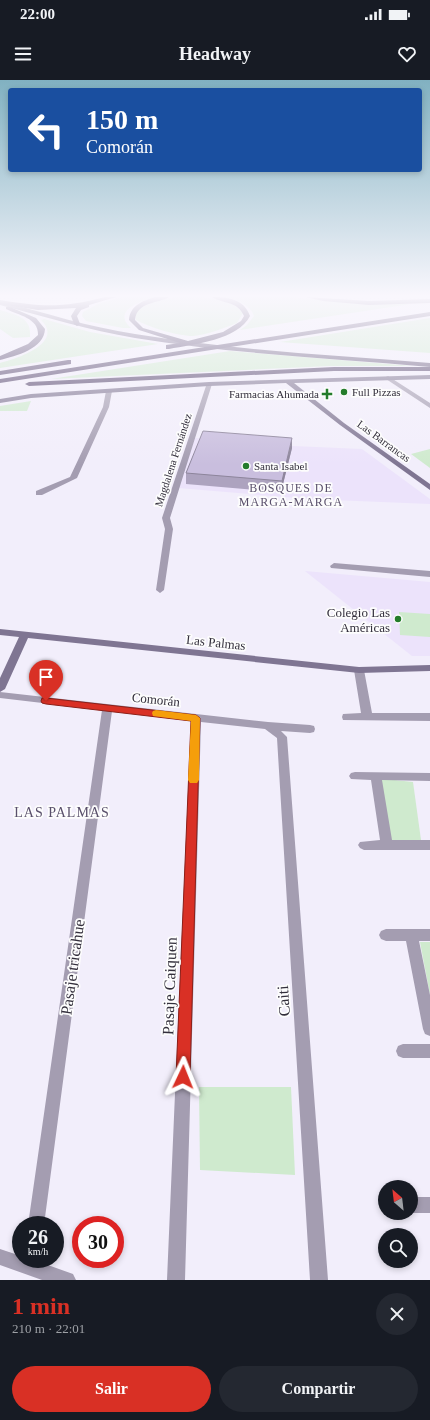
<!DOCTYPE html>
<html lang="es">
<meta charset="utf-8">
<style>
body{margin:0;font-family:Georgia,serif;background:#242831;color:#f1f3f6;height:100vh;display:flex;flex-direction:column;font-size:15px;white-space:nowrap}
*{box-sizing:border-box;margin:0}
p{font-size:13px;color:#9ea1a6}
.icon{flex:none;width:22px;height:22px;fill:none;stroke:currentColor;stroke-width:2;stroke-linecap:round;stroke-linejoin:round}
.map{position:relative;height:1200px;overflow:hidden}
.drawer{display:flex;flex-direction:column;background:#171b24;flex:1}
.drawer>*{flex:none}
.banner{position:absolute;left:8px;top:8px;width:414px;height:84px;border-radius:4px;box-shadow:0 2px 6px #0003;background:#1a4fa0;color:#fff;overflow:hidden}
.needle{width:26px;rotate:332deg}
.buttons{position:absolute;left:378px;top:1100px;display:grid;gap:8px}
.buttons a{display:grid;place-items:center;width:40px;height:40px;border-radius:50%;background:#171b24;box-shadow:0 2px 6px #0003;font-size:20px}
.speed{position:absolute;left:12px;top:1136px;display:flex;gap:8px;font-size:20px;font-weight:700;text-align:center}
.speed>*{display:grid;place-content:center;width:52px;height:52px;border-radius:50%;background:#171b24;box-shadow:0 2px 6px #0003;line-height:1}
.speed small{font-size:10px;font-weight:400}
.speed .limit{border:6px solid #d22;background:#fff;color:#111}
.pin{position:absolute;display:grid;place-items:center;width:34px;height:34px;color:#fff;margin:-41px -17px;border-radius:50% 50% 50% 0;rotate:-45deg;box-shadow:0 0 4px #0007}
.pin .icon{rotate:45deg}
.me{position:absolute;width:44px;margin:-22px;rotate:2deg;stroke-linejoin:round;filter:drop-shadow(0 0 3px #0008)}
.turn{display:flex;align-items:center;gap:14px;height:84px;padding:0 12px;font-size:18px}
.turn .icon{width:52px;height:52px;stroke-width:2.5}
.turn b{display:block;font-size:28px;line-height:34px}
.round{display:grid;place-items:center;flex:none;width:42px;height:42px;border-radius:21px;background:#242831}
.headline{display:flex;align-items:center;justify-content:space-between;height:68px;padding:0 12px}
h1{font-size:24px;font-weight:700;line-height:30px;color:#d93025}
.cta{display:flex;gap:8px;margin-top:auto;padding:8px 12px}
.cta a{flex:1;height:46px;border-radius:24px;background:#d93025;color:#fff;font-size:16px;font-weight:700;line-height:46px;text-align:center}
.cta a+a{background:#242831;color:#f1f3f6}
.status{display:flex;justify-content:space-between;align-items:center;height:28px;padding:0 20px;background:#171b24;direction:ltr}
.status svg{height:11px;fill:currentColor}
header{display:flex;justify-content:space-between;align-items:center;height:52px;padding:0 12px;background:#171b24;font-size:18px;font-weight:700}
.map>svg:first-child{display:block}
</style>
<div class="status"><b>22:00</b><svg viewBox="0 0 49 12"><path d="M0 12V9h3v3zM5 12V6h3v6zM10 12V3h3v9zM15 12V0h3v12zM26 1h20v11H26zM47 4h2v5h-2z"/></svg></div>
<header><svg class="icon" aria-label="menu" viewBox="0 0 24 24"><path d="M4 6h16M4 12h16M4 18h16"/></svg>Headway<svg class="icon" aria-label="heart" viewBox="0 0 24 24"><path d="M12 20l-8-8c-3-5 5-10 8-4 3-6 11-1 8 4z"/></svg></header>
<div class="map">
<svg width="430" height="1200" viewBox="0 0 430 1200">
<rect width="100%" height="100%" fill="#f2eefb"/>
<!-- built -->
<g fill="#ece3fb">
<path d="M 195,358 L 293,366 L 362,369 L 430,419 L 430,424 L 308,419 L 178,408 Z"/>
<path d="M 305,491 L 430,502 L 430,576 L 412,576 Z"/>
</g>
<!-- green -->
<g fill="#cfeace">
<path d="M 122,217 L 155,217 C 142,221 111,230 131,248 L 123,248 L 86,241 L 82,236 L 83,232 L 98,224 Z"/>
<path d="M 174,217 C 198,217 226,214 243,233 L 237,243 C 224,248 207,255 193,256 C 177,256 149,247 136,240 L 135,233 L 140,226 L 157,220 Z"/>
<path d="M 225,217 L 294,217 L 356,224 L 411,224 L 240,250 L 247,245 L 254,236 C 250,224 236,220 225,217 Z"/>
<path d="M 0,230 C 16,235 32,237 30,257 L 13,258 L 0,249 Z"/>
<path d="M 430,238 L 430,273 L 280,262 Z"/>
<path d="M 44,239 L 90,252 L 158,264 L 0,288 L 0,283 C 16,279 65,263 41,240 Z"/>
<path d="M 230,271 L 413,286 L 329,286 L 51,299 Z"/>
<path d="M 31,321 L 27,331 L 0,331 L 0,326 Z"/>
<path d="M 430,369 L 430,388 L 411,374 Z"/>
<path d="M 399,532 L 430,534 L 430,557 L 400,555 Z"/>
<path d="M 376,698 L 413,702 L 421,760 L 386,760 Z"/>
<path d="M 420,862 L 430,862 L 430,915 Z"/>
<path d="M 199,1007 L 291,1007 L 295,1095 L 200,1090 Z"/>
</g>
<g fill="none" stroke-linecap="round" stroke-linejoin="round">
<!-- street -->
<g fill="#a49db1" fill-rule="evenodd">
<path d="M 388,296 L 430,323 L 430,328 L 386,299 L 386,297 Z"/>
<path d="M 207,303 L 212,304 L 170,438 L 173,449 L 164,510 L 160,513 L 156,510 L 165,449 L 162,438 Z"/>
<path d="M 109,309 L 112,311 L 109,327 L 77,398 L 42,415 L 36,415 L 36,411 L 70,397 L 103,327 L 106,311 Z"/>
<path d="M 334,483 L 430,491 L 430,497 L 331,488 L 330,486 Z"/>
<path d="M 359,587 L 364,590 L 372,633 L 430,633 L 430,641 L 343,640 L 342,637 L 343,634 L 361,633 L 354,590 Z"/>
<path d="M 0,612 L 268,642 L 310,645 L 314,646 L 315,649 L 314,652 L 310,653 L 281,651 L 287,657 L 328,1200 L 310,1200 L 277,658 L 265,649 L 201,642 L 185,1200 L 167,1200 L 191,641 L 112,631 L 44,1145 L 28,1145 L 102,630 L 0,618 Z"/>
<path d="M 355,692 L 430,693 L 430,701 L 382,700 L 392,760 L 430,760 L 430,770 L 364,770 L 360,768 L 358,765 L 360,762 L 380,760 L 371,700 L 351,699 L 349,696 L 351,693 Z"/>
<path d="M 386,849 L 430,849 L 430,861 L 419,861 L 430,915 L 430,956 L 425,954 L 423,949 L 406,861 L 386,861 L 381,859 L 379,855 L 381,851 Z"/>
<path d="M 403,964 L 430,964 L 430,978 L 403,978 L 398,976 L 396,971 L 398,966 Z"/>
<rect x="411" y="1117" width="19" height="16"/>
<path d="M 0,1169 L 21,1176 L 21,1179 L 31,1179 L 73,1194 L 76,1200 L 42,1200 L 0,1185 Z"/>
</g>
<!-- secondary -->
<g fill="#7f7592" fill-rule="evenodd">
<path d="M 430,295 L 430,299 L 294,303 L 344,343 L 430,404 L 430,410 L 340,345 L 286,303 L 209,306 L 31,318 L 0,323 L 0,319 L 31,314 L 209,302 Z"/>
<path d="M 0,549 L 359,587 L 430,585 L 430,591 L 359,593 L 28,558 L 5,609 L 0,612 L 0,598 L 19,557 L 0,555 Z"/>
</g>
<!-- primary -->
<path fill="#66597b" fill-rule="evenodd" d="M 0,221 C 45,233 89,247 135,254 C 232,270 332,275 430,283 L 430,287 C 332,278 232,274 135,258 C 89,250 45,237 0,225 Z"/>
<!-- highway -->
<g fill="#504068" fill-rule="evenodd">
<path d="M 105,217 L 116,217 L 89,225 L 89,227 L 81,230 L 77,236 L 80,244 L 77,246 L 74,244 L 71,236 L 76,228 L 38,230 L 0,224 L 0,220 C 42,227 63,228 105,217 Z"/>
<path d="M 155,217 L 169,217 C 158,224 137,221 135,240 L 143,248 L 188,261 L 223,252 L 241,241 L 244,236 C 238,221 223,224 212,217 C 228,217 244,219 250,236 C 238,260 194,264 169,269 L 166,269 L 166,265 L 180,263 L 139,250 L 129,240 C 130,225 143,221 155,217 Z"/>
<path d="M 305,217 L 369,221 L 430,219 L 430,223 L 369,225 L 323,221 Z"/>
<path d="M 6,227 L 10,227 L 36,238 L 45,249 C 44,269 16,276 0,280 L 0,276 L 28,264 L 38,255 C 39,238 18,235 6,229 Z"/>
<path d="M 430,232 L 430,236 L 0,303 L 0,299 Z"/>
<path d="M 68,280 L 71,280 L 71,284 L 0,295 L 0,291 Z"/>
<path d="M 334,287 L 430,287 L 430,291 L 334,291 L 29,306 L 25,304 L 29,302 Z"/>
</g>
</g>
<!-- wall -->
<path fill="#ada3bf" d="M 292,358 L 292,368 L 281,412 L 186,404 L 186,393 Z"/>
<!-- shaded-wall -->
<path fill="#8d859b" d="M 292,358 L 292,368 L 281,412 L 282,401 Z"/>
<!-- building -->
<path fill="#c9bede" stroke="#8d859b" d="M 203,351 L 292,358 L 282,401 L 186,393 Z"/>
<!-- sky -->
<linearGradient id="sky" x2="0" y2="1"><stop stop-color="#81b1c1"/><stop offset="0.56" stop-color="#f9f7fd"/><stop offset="1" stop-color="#f9f7fd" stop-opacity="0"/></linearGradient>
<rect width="430" height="385" fill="url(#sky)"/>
<!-- route -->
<path fill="#d93025" stroke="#8d1f18" d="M 42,618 L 46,618 L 196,635 L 200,638 L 190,997 L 188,1002 L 183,1004 L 178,1002 L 176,997 L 191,641 L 46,624 L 42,623 L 41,621 Z"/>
<!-- slow -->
<path fill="#f59e0b" d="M 156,630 L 196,635 L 200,638 L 199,700 L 197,703 L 190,703 L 188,700 L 191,641 L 153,636 L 152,633 L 153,631 Z"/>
<!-- markers -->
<g fill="#247c2b" stroke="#fdfdfd" stroke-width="1.5">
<circle cx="344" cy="312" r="4"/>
<path d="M325 308h4v4h4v4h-4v4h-4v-4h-4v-4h4z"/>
<circle cx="246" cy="386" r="4"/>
<circle cx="398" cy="539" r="4"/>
</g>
<g text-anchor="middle" stroke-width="3.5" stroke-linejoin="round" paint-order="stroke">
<!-- far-poi labels -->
<g font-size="11" fill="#332f3c" stroke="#fdfdfd" text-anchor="start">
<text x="352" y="316">Full Pizzas</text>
<text x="319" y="318" text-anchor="end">Farmacias Ahumada</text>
<text x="254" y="390">Santa Isabel</text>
</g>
<!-- far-street labels -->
<g font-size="11" fill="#332f3c" stroke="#fdfdfd">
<text transform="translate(384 361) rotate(36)" y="4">Las Barrancas</text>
<text transform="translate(173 380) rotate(-72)" y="4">Magdalena Fernández</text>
</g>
<!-- far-neighbourhood labels -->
<g font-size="12" letter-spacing="1" fill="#594f6b" stroke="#fdfdfd">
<text x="291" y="412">BOSQUES DE<tspan x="291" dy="14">MARGA-MARGA</tspan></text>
</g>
<!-- poi labels -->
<g font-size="13" fill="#332f3c" stroke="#fdfdfd" text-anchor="end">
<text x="390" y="537">Colegio Las<tspan x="390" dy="15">Américas</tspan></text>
</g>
<!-- street labels -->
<g font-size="13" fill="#332f3c" stroke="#fdfdfd">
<text transform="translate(216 562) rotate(6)" y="5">Las Palmas</text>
<text transform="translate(156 619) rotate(6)" y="5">Comorán</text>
</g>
<!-- neighbourhood labels -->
<g font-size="14" letter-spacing="1" fill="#594f6b" stroke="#fdfdfd">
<text x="62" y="737">LAS PALMAS</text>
</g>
<!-- near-street labels -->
<g font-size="16" fill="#332f3c" stroke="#fdfdfd">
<text transform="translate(72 887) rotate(-82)" y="6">Pasaje tricahue</text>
<text transform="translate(169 906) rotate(-88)" y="6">Pasaje Caiquen</text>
<text transform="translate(283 921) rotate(-94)" y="6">Caiti</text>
</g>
</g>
</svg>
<div class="buttons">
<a><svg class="needle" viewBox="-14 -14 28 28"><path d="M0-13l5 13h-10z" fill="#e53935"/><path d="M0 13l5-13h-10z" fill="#9ea1a6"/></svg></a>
<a><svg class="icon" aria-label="search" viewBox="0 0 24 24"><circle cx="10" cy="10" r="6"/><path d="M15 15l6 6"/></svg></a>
</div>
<div class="speed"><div>26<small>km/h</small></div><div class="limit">30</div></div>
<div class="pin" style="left:46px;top:621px;background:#d93025"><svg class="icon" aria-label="arrive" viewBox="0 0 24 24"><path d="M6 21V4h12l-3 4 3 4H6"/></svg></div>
<svg class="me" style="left:183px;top:997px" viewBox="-20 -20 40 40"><path d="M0-17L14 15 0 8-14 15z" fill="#d93025" stroke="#fff" stroke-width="4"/></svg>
<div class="banner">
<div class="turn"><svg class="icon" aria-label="left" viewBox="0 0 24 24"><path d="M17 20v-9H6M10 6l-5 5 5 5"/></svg><div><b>150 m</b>Comorán</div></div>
</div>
</div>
<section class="drawer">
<div class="headline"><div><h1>1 min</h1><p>210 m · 22:01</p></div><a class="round"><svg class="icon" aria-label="close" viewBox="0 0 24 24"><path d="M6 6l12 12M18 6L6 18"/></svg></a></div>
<div class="cta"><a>Salir</a><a>Compartir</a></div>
</section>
